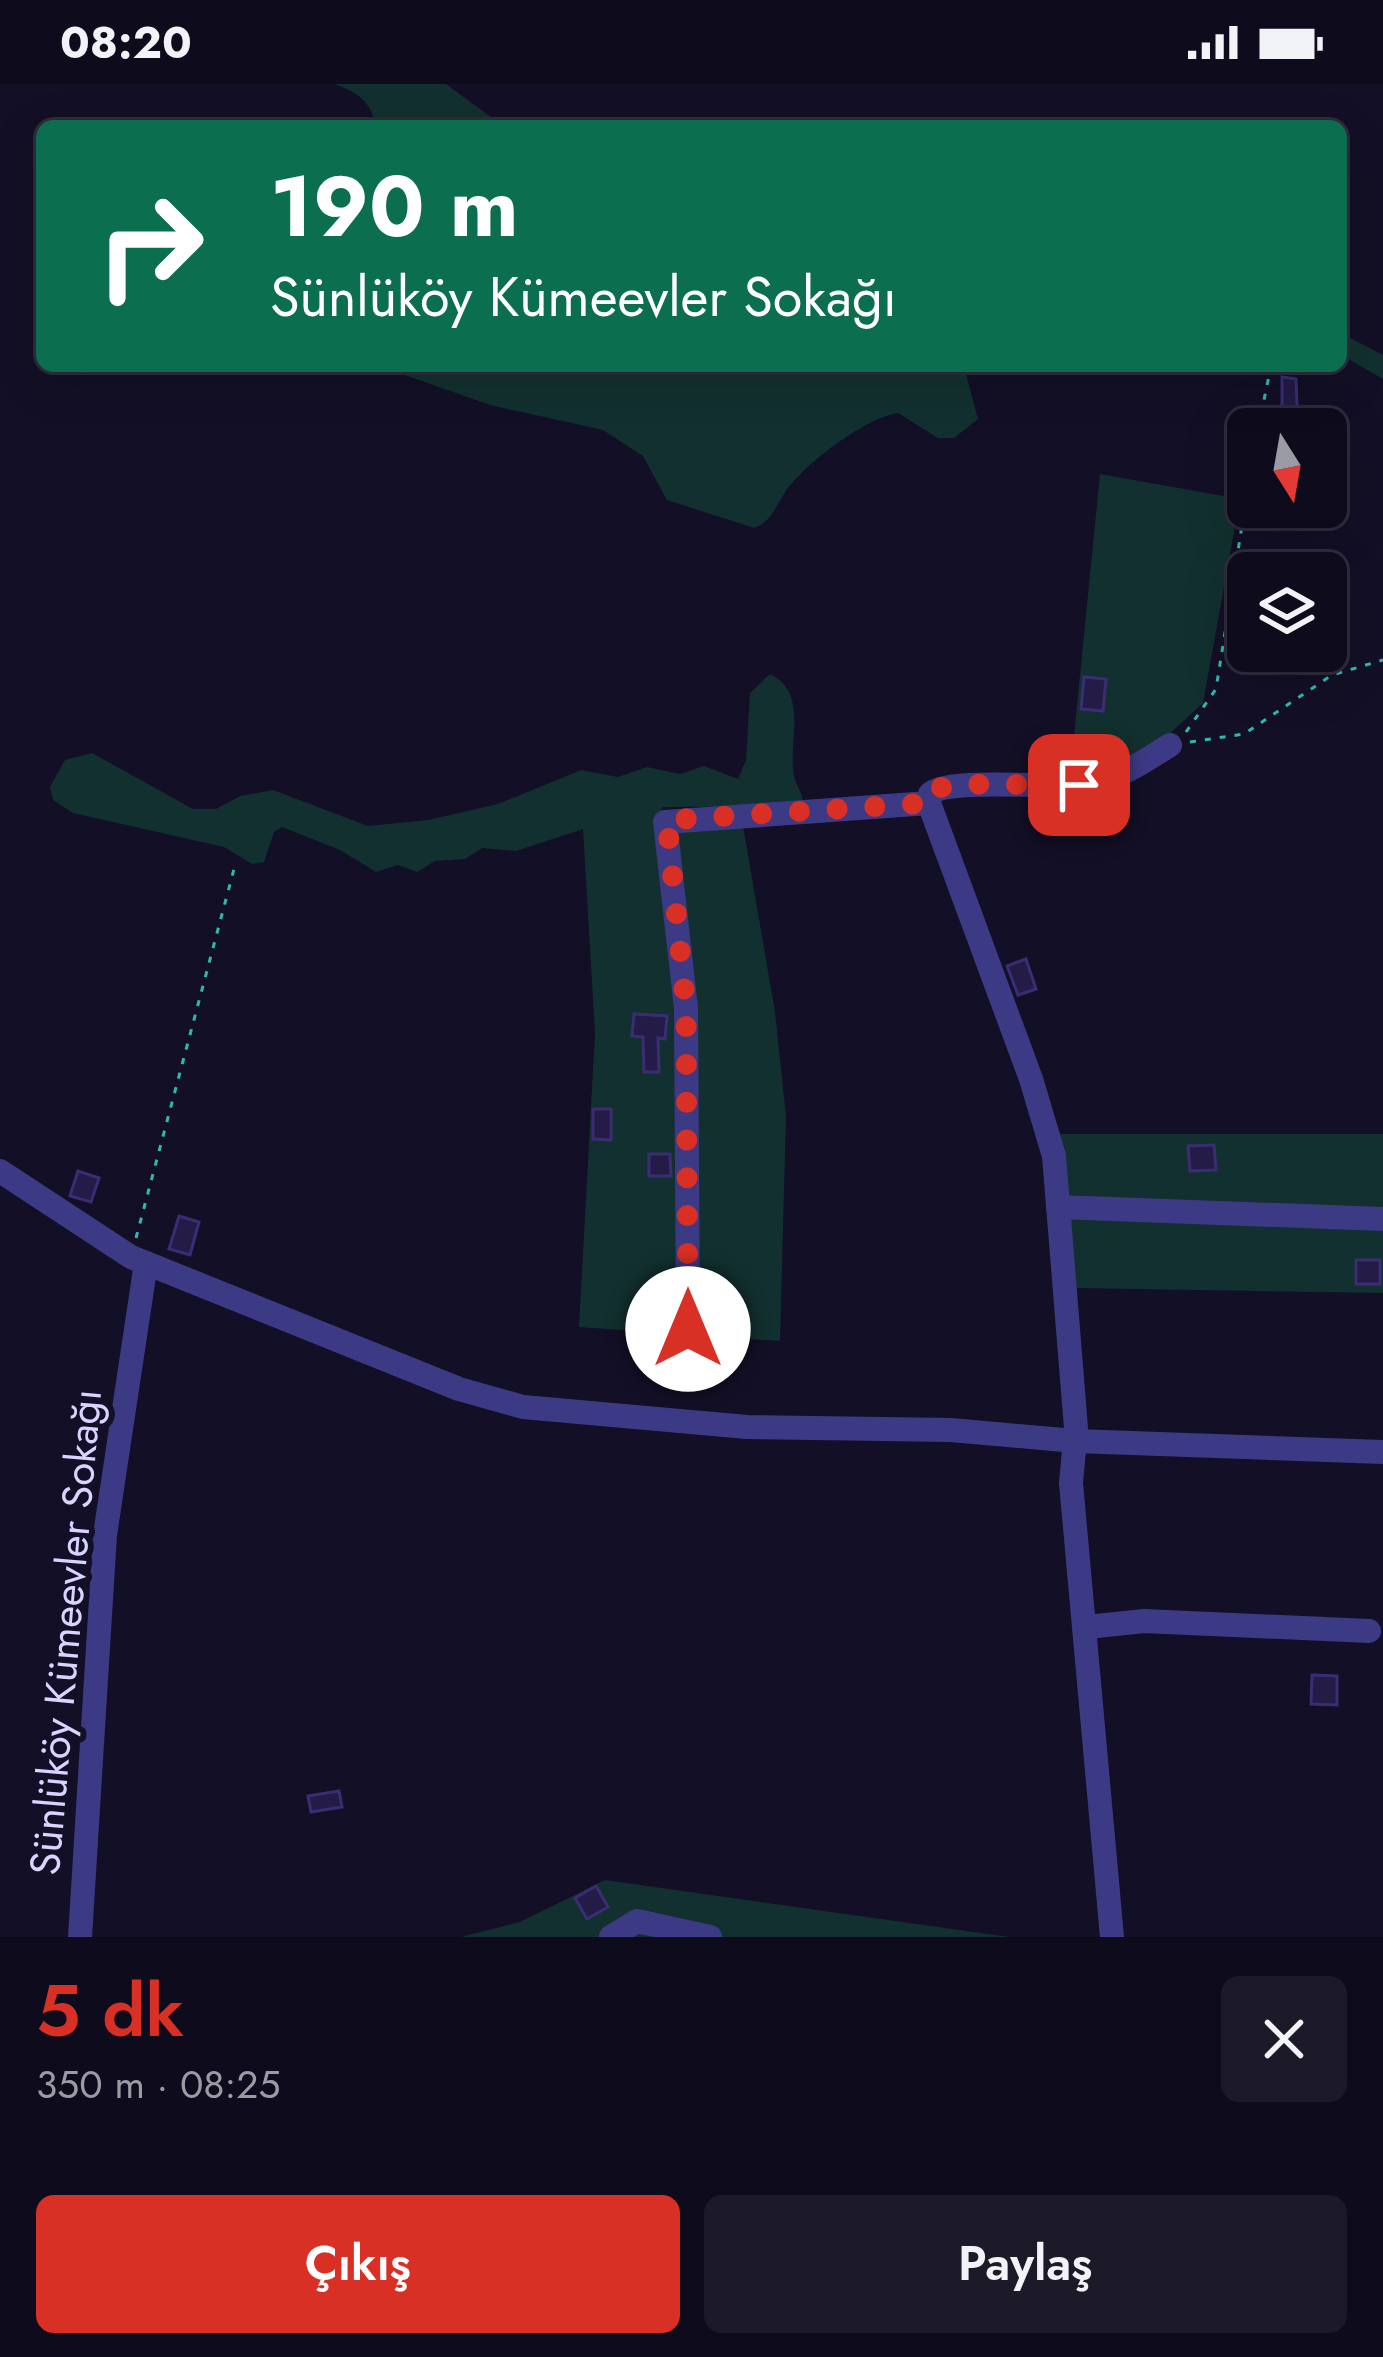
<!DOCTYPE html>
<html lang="tr">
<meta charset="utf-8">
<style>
body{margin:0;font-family:Jost,sans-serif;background:#1c1929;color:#f1f3f6;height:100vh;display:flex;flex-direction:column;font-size:45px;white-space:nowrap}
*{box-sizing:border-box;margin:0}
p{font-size:39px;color:#9b9ba3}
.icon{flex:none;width:66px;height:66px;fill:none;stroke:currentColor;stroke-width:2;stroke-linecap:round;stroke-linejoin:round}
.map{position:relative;height:1853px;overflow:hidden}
.drawer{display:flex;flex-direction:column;background:#0e0b1c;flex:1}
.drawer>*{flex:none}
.top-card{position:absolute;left:36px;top:36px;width:1311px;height:252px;border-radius:18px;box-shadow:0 12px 48px #0002,0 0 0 3px #2e2b3b;background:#0b6e4f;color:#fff;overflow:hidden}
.needle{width:78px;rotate:169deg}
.tools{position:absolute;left:1227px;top:324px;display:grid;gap:24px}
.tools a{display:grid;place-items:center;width:120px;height:120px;border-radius:18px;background:#0e0b1c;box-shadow:0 12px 48px #0002,0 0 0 3px #2e2b3b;font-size:60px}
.pin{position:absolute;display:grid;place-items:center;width:102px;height:102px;color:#fff;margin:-51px;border-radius:24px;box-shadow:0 6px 18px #0006}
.me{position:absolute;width:132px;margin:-66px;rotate:0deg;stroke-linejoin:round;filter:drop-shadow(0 0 9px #0008)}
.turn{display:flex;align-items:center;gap:42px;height:252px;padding:0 36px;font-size:54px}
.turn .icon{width:156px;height:156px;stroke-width:2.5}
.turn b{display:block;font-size:84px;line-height:102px}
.round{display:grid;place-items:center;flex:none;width:126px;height:126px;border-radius:18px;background:#1c1929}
.headline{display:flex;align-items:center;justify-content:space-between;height:204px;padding:0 36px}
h1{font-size:72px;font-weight:600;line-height:90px;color:#d93025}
.primary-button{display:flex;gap:24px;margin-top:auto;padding:24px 36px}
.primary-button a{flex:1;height:138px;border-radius:18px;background:#d93025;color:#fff;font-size:48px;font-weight:600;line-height:138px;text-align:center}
.primary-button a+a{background:#1c1929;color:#f1f3f6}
.status{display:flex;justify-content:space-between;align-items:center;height:84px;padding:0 60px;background:#0e0b1c;direction:ltr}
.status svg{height:33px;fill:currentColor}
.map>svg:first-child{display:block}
</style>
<div class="status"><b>08:20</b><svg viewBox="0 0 49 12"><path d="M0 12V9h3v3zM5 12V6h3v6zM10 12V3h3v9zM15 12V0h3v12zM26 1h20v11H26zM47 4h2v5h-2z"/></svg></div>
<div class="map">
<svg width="1383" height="1853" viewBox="0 0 1383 1853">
<rect width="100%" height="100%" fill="#130f26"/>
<!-- green -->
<g fill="#12302f">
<path d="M 334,0 L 446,0 L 503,42 L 376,42 C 371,17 357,8 334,0 Z"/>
<path d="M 1341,249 L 1383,271 L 1383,295 L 1341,271 Z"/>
<path d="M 398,282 L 964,282 L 978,335 L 954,354 L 938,354 L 898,329 C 865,334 802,381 784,410 C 774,425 772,437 754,444 L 667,416 L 643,372 L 603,346 L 490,321 L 399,289 Z"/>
<path d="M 1100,390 L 1240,415 L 1203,619 L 1165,654 L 1111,682 L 1070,692 Z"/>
<path d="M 770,590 C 807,607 790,654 793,686 C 794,701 804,708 803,722 L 663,723 L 655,736 L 742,736 L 775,928 L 786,1032 L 780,1257 L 579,1243 L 595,949 L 583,745 L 516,767 L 482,764 L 465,775 L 435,777 L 417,788 L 398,781 L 376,788 L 340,766 L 282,743 L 274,748 L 264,778 L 252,780 L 224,763 L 73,729 L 53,716 L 50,703 L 65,676 L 92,669 L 193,725 L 216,725 L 240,712 L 273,706 L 368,742 L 428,736 L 498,720 L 581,686 L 618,693 L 647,683 L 680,690 L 704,682 L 738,695 L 746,676 L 750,609 Z"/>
<path d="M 1056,1050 L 1383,1050 L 1383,1209 L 1076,1204 Z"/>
<path d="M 605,1796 L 1009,1853 L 461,1853 L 520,1838 Z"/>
</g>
<!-- building -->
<g fill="#241b47" stroke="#3b2d73" stroke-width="3">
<path d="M 1282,293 L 1296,295 L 1298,345 L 1282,345 Z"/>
<path d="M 1084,593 L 1106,595 L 1103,627 L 1081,625 Z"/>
<path d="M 1026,875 L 1036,905 L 1018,911 L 1007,882 Z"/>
<path d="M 634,930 L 667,932 L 665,955 L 658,954 L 659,988 L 644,988 L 643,953 L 632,952 Z"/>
<path d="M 593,1025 L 611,1025 L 611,1056 L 593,1055 Z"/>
<path d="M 1214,1061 L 1216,1086 L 1190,1087 L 1188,1062 Z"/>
<path d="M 649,1070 L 670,1070 L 671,1092 L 649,1092 Z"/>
<path d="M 78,1087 L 99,1094 L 91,1118 L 70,1112 Z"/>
<path d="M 179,1132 L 199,1138 L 190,1171 L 169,1165 Z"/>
<rect x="1356" y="1176" width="24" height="24"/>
<path d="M 1312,1591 L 1337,1592 L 1337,1621 L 1311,1620 Z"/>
<path d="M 339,1707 L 342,1723 L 311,1728 L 308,1712 Z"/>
<path d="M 596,1802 L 608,1823 L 587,1835 L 575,1814 Z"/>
</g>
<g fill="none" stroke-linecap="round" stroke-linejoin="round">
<!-- path -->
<g stroke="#2fb8b0" stroke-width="3" stroke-dasharray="6 9" stroke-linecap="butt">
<path d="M 1258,345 L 1271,282"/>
<path d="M 1186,648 L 1216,605 L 1248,404"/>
<path d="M 1190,658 L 1244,650 L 1332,591 L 1383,576"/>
<path d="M 136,1154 L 234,785"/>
</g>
<!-- minor -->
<g stroke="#3d3a85" stroke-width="24">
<path d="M 0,1087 L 131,1173 L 459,1305 L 523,1323 L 747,1343 L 951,1346 L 1075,1357 L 1383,1368"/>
<path d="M 1058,1123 L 1383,1135"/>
<path d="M 688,1245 L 686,924 L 665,738 L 929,719"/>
<path d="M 1087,1543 L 1144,1537 L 1369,1547"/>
<path d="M 80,1853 L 105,1451 L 146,1179"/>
<path d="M 611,1853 L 637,1837 L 710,1853"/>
<path d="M 1112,1853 L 1071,1399 L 1076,1344 L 1054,1072 L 1031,995 L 929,719 L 930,710 C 949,692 1058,707 1095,698 C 1124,692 1146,676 1170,661"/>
</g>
</g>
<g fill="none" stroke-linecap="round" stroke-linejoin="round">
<!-- route -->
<path stroke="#d93025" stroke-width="21" stroke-dasharray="0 37.8" d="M 688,1245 L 686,924 L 667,736 L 928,719 L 935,705 L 955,700 L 1079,701"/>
</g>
<g text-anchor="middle" stroke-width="12" stroke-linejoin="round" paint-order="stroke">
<!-- street labels -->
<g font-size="42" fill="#d9d4ff" stroke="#130f26">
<text transform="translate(65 1548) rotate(-85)" y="15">Sünlüköy Kümeevler Sokağı</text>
</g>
</g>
</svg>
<div class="tools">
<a><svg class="needle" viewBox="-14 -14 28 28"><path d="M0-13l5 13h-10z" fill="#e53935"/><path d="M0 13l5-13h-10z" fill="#9b9ba3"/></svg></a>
<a><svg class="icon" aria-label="layers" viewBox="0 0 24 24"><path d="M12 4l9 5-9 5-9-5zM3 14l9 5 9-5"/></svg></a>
</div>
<div class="pin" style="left:1079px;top:701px;background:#d93025"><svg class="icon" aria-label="arrive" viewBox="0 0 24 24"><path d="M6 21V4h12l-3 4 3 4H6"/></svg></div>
<svg class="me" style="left:688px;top:1245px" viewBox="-20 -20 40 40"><circle r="19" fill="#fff"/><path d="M0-13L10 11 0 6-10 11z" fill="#d93025"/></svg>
<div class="top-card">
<div class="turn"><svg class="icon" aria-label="right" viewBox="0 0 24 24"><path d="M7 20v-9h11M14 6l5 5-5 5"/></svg><div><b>190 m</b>Sünlüköy Kümeevler Sokağı</div></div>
</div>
</div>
<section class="drawer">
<div class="headline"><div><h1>5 dk</h1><p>350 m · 08:25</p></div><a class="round"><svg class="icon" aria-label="close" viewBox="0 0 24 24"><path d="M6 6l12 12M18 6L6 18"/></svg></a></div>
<div class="primary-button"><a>Çıkış</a><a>Paylaş</a></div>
</section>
